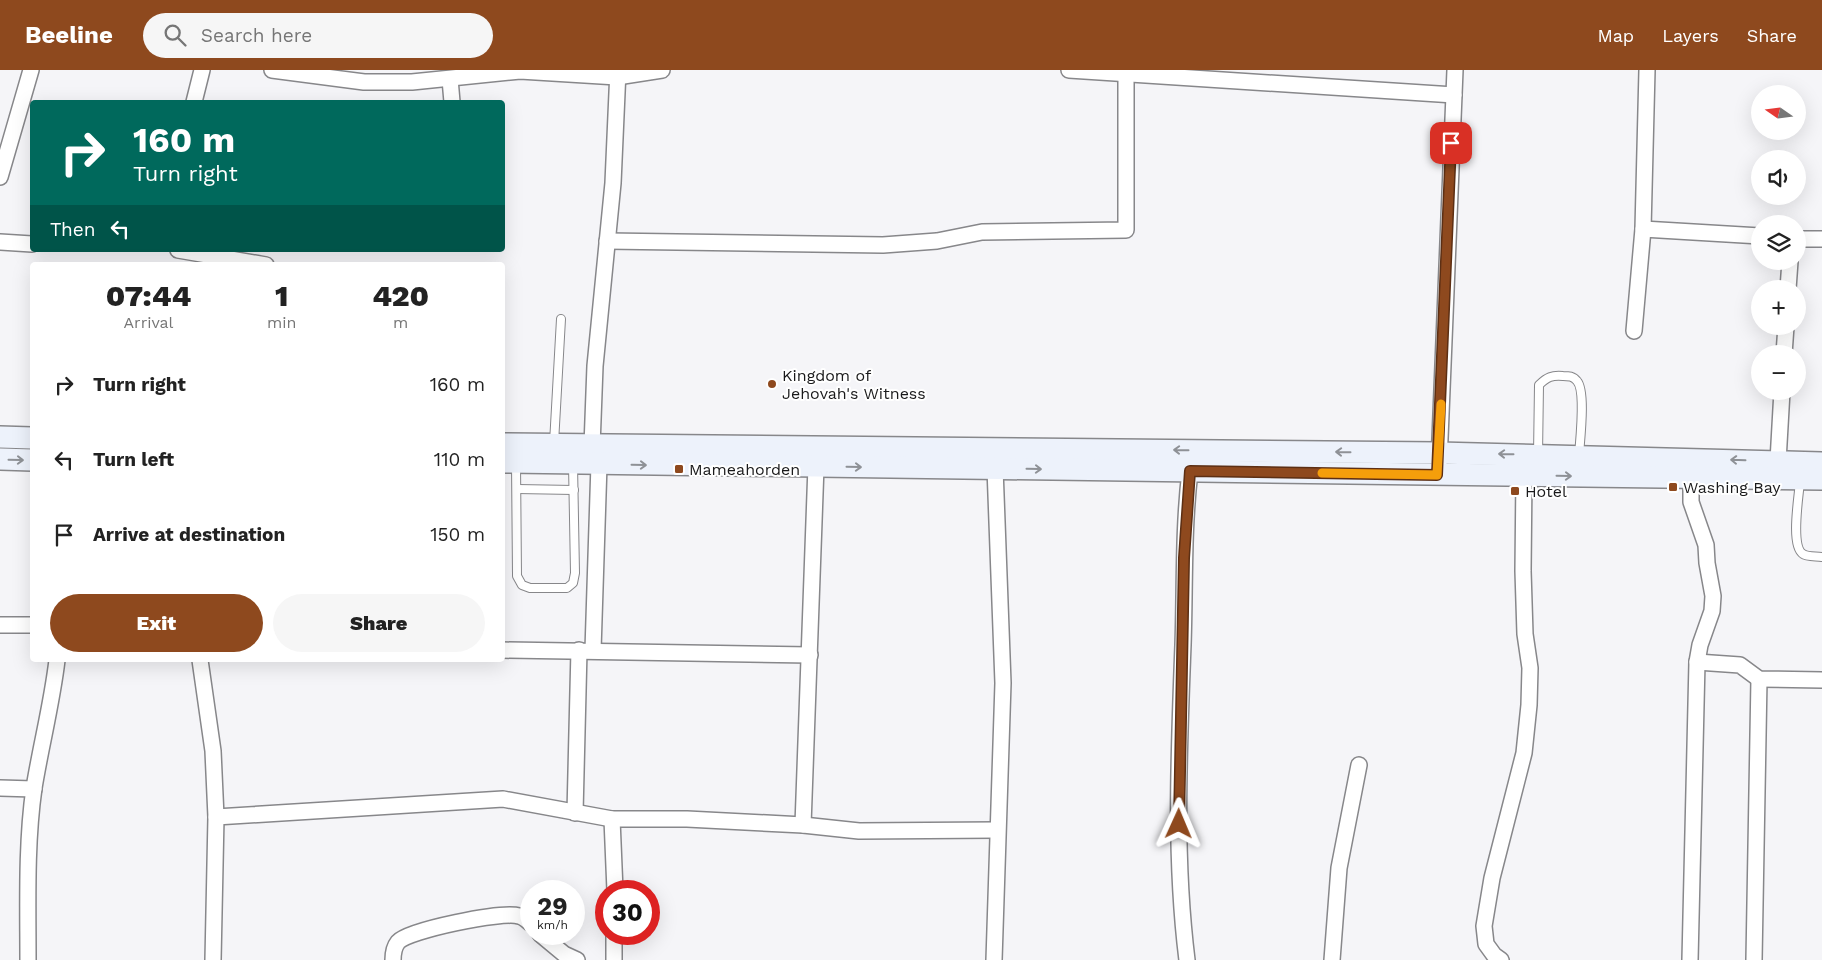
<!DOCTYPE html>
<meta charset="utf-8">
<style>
body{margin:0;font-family:"Work Sans",sans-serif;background:#f6f6f6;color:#222;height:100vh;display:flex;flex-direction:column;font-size:19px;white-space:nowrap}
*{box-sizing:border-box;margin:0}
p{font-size:16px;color:#767676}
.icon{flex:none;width:28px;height:28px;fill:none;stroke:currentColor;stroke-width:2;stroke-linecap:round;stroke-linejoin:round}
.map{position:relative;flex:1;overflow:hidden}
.sheet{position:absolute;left:30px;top:192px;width:475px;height:400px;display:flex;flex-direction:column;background:#fff;border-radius:5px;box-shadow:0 5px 20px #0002}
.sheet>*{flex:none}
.hud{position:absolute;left:30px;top:30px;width:475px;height:152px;border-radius:5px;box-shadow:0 5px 20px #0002;background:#00695c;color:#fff;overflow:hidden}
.needle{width:32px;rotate:284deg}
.tools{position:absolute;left:1751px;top:15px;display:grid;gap:10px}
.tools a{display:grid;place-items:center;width:55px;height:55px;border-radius:50%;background:#fff;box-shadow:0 5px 20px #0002;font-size:25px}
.speed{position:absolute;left:520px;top:810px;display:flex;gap:10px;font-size:25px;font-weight:700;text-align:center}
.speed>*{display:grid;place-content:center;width:65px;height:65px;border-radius:50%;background:#fff;box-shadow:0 5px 20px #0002;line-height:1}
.speed small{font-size:12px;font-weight:400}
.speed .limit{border:8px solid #d22;background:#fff;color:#111}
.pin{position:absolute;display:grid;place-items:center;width:42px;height:42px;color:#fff;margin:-21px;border-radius:10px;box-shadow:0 2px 8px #0006}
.me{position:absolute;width:55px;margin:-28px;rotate:1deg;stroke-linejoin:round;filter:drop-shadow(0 0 4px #0008)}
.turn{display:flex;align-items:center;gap:18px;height:105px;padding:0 20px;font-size:22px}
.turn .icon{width:65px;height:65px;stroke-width:2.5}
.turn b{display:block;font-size:35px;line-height:42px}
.then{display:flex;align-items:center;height:48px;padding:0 20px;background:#0003;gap:10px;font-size:19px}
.eta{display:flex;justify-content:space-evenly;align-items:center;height:85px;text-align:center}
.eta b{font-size:30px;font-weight:800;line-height:35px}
.primary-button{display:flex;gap:10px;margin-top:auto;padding:10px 20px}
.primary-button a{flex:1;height:58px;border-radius:30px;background:#8e491e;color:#fff;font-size:20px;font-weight:800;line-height:58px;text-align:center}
.primary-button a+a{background:#f6f6f6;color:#222}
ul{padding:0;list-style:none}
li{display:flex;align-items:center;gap:15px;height:75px;padding:0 20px}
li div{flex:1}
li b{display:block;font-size:19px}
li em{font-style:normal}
header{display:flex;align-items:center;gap:30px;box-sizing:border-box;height:70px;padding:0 25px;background:#8e491e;color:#fff}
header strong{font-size:24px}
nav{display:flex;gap:28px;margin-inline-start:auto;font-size:18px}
.search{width:350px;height:45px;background:#f6f6f6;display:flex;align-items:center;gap:12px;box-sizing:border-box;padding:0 18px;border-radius:28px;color:#767676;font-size:19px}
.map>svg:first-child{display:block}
</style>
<header>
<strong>Beeline</strong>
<div class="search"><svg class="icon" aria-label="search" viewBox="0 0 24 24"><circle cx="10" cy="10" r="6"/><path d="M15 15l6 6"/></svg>Search here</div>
<nav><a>Map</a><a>Layers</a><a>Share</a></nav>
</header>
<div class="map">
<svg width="1822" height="890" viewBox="0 0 1822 890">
<rect width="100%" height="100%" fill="#f5f5f8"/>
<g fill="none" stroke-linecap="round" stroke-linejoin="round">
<!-- lane casing -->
<g stroke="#87878a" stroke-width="10">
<g id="lane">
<path d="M 554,373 L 561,249"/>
<path d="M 1538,385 L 1539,315 C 1547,307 1552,305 1563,306 C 1569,306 1573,306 1577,311 C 1586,321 1580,370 1579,385"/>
<path d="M 516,394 L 517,506 L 522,515 L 530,518 L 567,518 L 573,513 L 575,503 L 573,394"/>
<path d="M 1800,411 C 1799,426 1790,476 1803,484 C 1807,487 1817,486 1822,487"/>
<path d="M 517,419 L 574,420"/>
</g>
</g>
<!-- street casing -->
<g stroke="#87878a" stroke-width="18">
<g id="street">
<path d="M 272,0 L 364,12 L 412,12 L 520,1 L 617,7 L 662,0"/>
<path d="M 1069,0 L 1454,25"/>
<path d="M 450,9 L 452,32"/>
<path d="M 194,32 L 202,0"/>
<path d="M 0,107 L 31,0"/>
<path d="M 1643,159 L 1760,166"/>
<path d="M 1798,169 L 1822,169"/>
<path d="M 607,171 L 883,175 L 937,171 L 982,162 L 1126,160 L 1126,0"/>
<path d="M 0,172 L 32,174"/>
<path d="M 178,180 L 266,195"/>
<path d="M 1788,219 L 1790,191"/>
<path d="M 1634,261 L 1643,159 L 1647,0"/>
<path d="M 1784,284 L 1786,256"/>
<path d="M 592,376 L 595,296 L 613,113 L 618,0"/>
<path d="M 1778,391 L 1782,321"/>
<path d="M 1439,393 L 1455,0"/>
<path d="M 0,555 L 32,555"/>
<path d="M 502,580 L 810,585"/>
<path d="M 593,580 L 599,394"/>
<path d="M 200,590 L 213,681 L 216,747 L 213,890"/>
<path d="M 1697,592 L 1740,595 L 1759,609 L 1822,610"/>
<path d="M 0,718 L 34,719"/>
<path d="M 575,743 L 579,580"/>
<path d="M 216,747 L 503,729 L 612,749 L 687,749 L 803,755 L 859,761 L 996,760"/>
<path d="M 612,749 L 615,821"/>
<path d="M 803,755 L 816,396"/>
<path d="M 540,864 L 564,884 L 577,890"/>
<path d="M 28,890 C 28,833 26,774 34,718 C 41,675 52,633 57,590"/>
<path d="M 393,890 C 393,883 394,877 398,872 C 409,860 502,841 519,846 C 523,847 528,851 531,854"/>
<path d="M 614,890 L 614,864"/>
<path d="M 994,890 L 1003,613 L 995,398"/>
<path d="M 1187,890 C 1174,786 1179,680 1183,575 C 1185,517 1183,459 1190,401"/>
<path d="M 1332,890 L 1339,798 L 1359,695"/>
<path d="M 1501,890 L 1494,885 L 1486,874 L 1484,856 L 1492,808 L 1524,683 L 1529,635 L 1530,598 L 1525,564 L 1523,501 L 1524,405"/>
<path d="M 1690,890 L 1697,592 L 1700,575 L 1712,541 L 1713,526 L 1707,493 L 1706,475 L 1691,432 L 1691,407"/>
<path d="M 1754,890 L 1759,609"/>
</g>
</g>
<!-- secondary casing -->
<g stroke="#87878a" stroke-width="24">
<g id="secondary">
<path d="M 0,367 L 32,368"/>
<path d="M 502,374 L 1439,383 L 1822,393"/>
<path d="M 0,389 L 32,390"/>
<path d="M 502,392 L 1822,409"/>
</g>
</g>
<!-- lane -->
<use href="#lane" stroke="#fff" stroke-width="8"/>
<!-- street -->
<use href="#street" stroke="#fff" stroke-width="15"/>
<!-- secondary -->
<use href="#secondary" stroke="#edf2fb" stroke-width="21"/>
</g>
<!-- one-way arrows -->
<defs><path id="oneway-shaft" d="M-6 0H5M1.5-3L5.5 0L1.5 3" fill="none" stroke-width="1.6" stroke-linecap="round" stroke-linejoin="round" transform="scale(1.25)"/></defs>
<g stroke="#8e9196">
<use href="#oneway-shaft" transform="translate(1181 380) rotate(-179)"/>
<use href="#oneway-shaft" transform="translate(1343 382) rotate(-179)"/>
<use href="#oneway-shaft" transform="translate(1506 384) rotate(-179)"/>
<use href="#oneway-shaft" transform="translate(16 390) rotate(1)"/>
<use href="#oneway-shaft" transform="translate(1738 390) rotate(-178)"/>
<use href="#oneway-shaft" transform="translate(639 395) rotate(1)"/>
<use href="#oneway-shaft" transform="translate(854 397) rotate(1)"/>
<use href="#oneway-shaft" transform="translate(1034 399) rotate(1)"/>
<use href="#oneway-shaft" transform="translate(1564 406) rotate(1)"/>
</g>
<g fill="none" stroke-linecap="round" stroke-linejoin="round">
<!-- route casing -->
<g stroke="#5c2f14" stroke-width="12">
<path id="route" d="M 1179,754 L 1184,488 L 1190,401 L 1437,405 L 1451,73"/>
</g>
<!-- route -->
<use href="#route" stroke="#8e491e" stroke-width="9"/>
<!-- slow -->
<path stroke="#f59e0b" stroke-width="9" d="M 1322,403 L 1437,405 L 1441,334"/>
</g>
<!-- markers -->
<g fill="#8e491e" stroke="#fff" stroke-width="2">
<circle cx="772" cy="314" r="5"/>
<rect x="674" y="394" width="10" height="10" rx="2.5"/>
<rect x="1668" y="412" width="10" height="10" rx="2.5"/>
<rect x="1510" y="416" width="10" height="10" rx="2.5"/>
</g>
<g text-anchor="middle" stroke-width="4" stroke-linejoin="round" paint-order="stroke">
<!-- poi labels -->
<g font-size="16" fill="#1a1a1b" stroke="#fff" text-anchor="start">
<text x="782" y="311">Kingdom of<tspan x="782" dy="18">Jehovah's Witness</tspan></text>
<text x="689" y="405">Mameahorden</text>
<text x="1683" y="423">Washing Bay</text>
<text x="1525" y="427">Hotel</text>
</g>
</g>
</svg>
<div class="tools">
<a><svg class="needle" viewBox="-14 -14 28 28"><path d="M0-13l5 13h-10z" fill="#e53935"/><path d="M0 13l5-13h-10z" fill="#767676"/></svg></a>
<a><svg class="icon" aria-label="sound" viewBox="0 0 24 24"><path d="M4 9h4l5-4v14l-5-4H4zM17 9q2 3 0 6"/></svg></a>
<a><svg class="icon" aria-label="layers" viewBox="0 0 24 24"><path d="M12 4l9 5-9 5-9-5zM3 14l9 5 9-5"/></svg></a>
<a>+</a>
<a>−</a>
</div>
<div class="speed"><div>29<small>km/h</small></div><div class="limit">30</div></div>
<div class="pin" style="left:1451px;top:73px;background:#d93025"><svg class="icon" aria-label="arrive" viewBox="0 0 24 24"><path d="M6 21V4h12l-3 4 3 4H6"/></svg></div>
<svg class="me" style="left:1179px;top:754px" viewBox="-20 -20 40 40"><path d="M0-17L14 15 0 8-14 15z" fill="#8e491e" stroke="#fff" stroke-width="4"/></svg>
<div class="hud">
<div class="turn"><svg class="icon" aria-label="right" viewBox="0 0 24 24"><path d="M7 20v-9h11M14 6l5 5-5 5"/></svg><div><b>160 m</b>Turn right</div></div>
<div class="then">Then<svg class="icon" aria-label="left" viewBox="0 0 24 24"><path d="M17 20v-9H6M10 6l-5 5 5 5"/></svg></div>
</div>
<section class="sheet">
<div class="eta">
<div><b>07:44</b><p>Arrival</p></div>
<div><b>1</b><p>min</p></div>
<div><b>420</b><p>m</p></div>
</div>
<ul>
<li><svg class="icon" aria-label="right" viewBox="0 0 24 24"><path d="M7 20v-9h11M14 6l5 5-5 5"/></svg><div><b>Turn right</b></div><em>160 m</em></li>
<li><svg class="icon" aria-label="left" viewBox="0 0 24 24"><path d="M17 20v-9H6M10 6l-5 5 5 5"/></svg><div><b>Turn left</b></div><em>110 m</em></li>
<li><svg class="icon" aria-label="arrive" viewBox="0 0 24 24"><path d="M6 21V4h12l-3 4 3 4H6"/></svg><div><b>Arrive at destination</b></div><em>150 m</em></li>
</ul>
<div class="primary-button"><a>Exit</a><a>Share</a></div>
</section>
</div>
